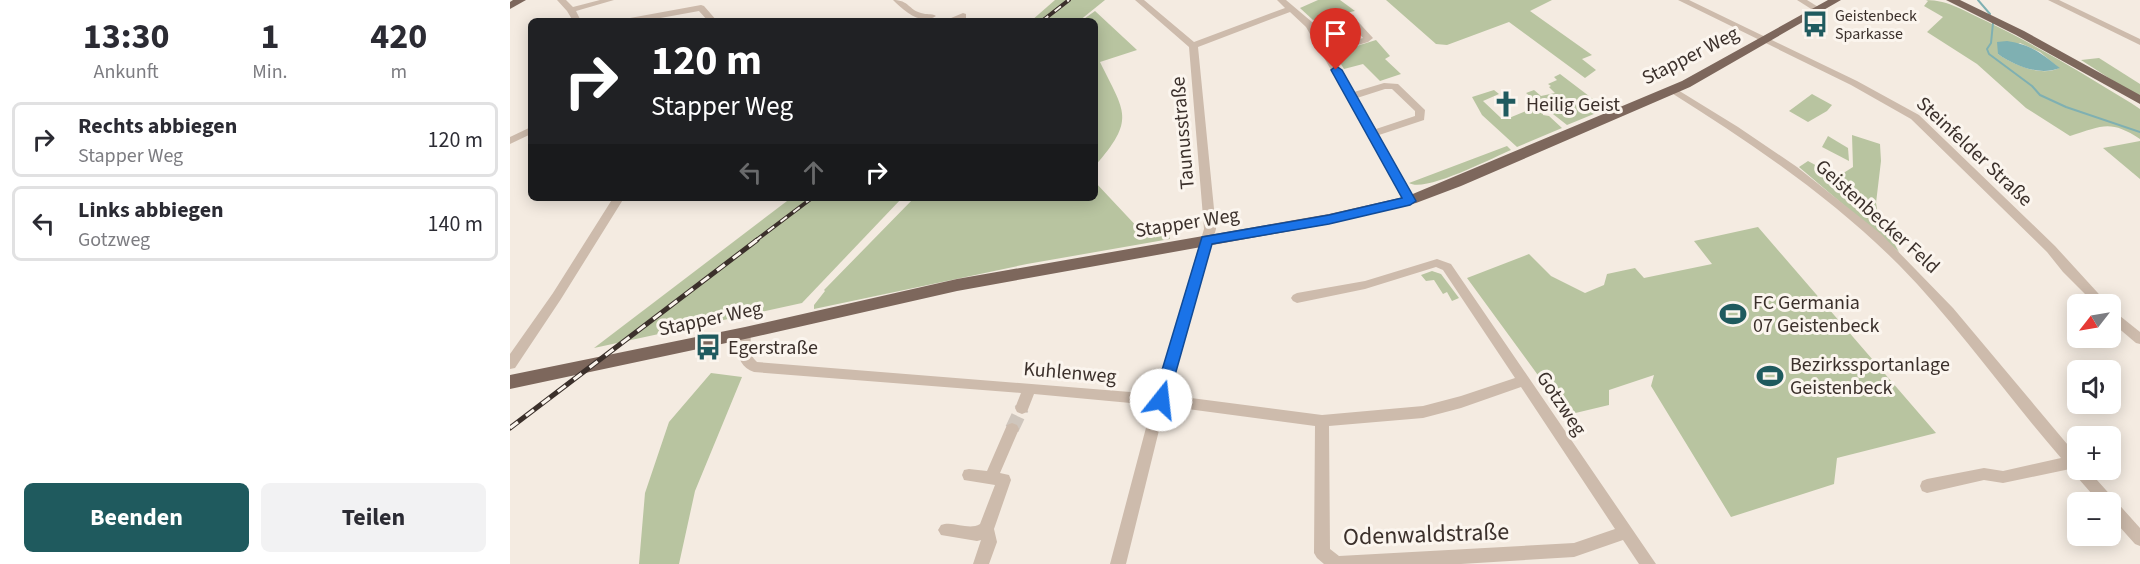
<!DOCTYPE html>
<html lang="de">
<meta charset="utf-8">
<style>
body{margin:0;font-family:"Source Sans 3",sans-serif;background:#f2f2f3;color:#2b2b33;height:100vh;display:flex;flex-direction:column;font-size:22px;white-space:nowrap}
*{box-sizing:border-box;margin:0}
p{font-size:20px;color:#7c7c81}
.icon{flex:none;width:33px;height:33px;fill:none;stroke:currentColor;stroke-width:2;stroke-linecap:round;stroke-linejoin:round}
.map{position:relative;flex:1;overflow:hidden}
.details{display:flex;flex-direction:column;background:#fff;width:510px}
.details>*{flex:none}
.guide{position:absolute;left:18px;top:18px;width:570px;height:183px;border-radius:9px;box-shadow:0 3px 15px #0003;background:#202124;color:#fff;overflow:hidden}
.needle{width:39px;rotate:239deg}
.fabs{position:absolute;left:1557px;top:294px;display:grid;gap:12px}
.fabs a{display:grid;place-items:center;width:54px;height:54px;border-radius:9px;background:#fff;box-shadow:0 3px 15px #0003;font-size:30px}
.pin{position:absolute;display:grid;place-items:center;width:51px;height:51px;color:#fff;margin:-62px -26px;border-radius:50% 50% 50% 0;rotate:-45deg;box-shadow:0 0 6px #0007}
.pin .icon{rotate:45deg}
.me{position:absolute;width:66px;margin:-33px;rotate:16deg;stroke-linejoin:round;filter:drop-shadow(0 0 4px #0008)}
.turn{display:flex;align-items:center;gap:21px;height:126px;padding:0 24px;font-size:27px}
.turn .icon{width:78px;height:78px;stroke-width:2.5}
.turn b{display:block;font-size:42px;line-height:51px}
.lanes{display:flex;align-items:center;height:57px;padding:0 24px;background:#0003;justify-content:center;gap:30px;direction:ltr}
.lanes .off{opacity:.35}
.eta{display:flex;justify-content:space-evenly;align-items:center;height:102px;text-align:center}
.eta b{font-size:36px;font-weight:700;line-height:42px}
.primary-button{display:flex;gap:12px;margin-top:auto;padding:12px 24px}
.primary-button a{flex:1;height:69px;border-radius:9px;background:#1f5a5e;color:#fff;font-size:24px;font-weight:700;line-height:69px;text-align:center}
.primary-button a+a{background:#f2f2f3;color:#2b2b33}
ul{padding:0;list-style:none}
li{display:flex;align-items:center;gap:18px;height:75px;margin:0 12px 9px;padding:0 12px;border:3px solid #e1e1e2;border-radius:9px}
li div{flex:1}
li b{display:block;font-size:22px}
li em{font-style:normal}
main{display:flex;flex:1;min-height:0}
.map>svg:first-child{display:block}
</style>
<main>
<section class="details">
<div class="eta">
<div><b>13:30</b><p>Ankunft</p></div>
<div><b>1</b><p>Min.</p></div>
<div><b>420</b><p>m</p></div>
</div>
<ul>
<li><svg class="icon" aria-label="right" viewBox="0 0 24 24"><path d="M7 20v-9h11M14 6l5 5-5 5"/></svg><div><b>Rechts abbiegen</b><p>Stapper Weg</p></div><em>120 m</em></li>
<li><svg class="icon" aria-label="left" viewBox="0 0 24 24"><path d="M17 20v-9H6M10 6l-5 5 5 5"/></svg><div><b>Links abbiegen</b><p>Gotzweg</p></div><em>140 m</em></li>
</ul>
<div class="primary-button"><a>Beenden</a><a>Teilen</a></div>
</section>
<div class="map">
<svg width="1630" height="564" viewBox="0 0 1630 564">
<rect width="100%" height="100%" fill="#f4ebe1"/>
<!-- green -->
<g fill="#b8c4a0" fill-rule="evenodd">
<path d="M 545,0 L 595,0 L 569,21 L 521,21 Z"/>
<path d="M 808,0 L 830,0 L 845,11 L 803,20 L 790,8 Z"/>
<path d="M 876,0 L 1042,0 L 1020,11 L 1082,55 L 1072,59 L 1086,70 L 1075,78 L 999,22 L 937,45 L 926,44 Z"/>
<path d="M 1416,0 C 1439,0 1456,12 1476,21 C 1526,45 1574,74 1621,103 L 1630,109 L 1630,139 C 1600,119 1592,126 1560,136 L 1516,108 L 1467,64 L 1417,32 L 1433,17 L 1414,6 L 1418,1 ZM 1510,43 L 1530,52 L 1549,68 C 1531,77 1504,65 1488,54 Z"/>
<path d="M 585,11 L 627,50 L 590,62 C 615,113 626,119 585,166 L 585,21 L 571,21 Z"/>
<path d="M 832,18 L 836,19 L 844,29 L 814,36 L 808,26 Z"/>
<path d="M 866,40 L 880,56 L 875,59 L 891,74 L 870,81 L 853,64 L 834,69 L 824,53 Z"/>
<path d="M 1589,58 L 1630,84 L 1630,98 L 1571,60 Z"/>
<path d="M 1050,74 L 1096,109 L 1057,125 L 1016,93 L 1024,90 L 1031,96 L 1045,93 L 1039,87 L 1041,86 L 1038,84 L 1047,80 L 1044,77 Z"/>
<path d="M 984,90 L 989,94 L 973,101 L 991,118 L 999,118 L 1016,111 L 1032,110 L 1033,115 L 1039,116 L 1052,128 L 1007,147 L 972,115 L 962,97 Z"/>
<path d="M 1302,94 L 1322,105 L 1317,111 L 1298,122 L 1279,111 Z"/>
<path d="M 1342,135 L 1370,144 L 1371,161 L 1366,203 L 1368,214 L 1389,252 L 1289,167 L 1298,161 L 1327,177 L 1343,167 Z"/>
<path d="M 1318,136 L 1338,148 L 1339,161 L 1312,147 Z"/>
<path d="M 1630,141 L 1630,179 L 1593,148 Z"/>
<path d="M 997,146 L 1001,150 C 982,158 915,193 899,183 Z"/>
<path d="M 585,182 L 631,231 L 624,233 L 641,237 L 659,234 L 660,239 L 517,264 L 304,309 L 304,305 L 315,291 L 314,290 L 404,198 L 585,198 Z"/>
<path d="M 281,198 L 392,198 L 292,303 L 84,348 Z"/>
<path d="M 1248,227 L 1426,433 L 1327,458 L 1324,484 L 1221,517 L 1141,386 L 1144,375 L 1099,390 L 1099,405 L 1057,415 L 957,278 L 1019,254 L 1041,276 L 1075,293 L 1094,285 L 1097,274 L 1125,268 L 1134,278 L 1202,264 L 1184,241 Z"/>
<path d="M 922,271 L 931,274 L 949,298 L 942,301 L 937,292 L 933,294 L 924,280 L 916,281 L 911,275 Z"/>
<path d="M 201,373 L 232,377 L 185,491 L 169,564 L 129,564 L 135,493 L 159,422 Z"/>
</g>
<!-- water -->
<path fill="#7fb0b2" d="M 1497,41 C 1522,45 1531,53 1550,68 C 1529,76 1505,66 1488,54 L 1487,42 Z"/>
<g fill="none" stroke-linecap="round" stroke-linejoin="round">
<!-- stream -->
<g stroke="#7fb0b2" stroke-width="2">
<path d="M 1468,0 L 1480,14"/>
<path d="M 1483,23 L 1481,43 L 1477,49 L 1479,54 L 1522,86 L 1530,95 L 1556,107 L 1630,132"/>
</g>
<!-- minor-tunnel -->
<path stroke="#cfc6bd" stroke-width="14" stroke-dasharray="14 7" stroke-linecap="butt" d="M 502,429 L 512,408"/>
<!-- minor -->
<g fill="#cdbbac" fill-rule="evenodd">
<path d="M 47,0 L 56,0 L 63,7 L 90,0 L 104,0 L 66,11 L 71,21 L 63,21 L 57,11 Z"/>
<path d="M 383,0 C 399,0 399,10 411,13 C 417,15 421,13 426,16 C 411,26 394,11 383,0 Z"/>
<path d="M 625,0 L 634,0 L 684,42 L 775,8 L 767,0 L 776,0 L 802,22 L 841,14 L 863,38 L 858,42 L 821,53 L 844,92 L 874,83 L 888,84 L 915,110 L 914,120 L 869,135 L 905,201 L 899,205 L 893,201 L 858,133 L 796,27 L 780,12 L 688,47 L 706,229 L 658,395 L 812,415 L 913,406 L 951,396 L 1005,378 L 933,270 L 926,267 L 855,289 L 787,303 L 783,301 L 781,298 L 783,295 L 787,293 L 855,281 L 927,259 L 941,264 L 1146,564 L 1129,564 L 1113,540 L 1064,557 L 951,564 L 814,564 L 807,558 L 804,553 L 805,426 L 655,406 L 616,564 L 600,564 L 642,405 L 524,394 L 517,412 L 512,414 L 507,412 L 505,408 L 511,393 L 244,372 C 226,366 224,345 231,330 L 239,330 C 244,341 235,352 247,362 L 645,394 L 694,229 L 679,47 ZM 836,19 L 853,38 L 818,48 L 805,26 ZM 875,89 L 882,89 L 905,111 L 905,116 L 866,129 L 847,98 ZM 1011,387 L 1105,529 L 1064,543 L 829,556 L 820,549 L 819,426 L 913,418 L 951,408 Z"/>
<path d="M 1168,0 L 1179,0 L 1347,81 L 1409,115 L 1545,246 L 1598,304 L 1585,304 L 1553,272 L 1537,252 L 1401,119 L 1341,85 Z"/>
<path d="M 1287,0 L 1297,0 L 1313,10 L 1306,12 Z"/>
<path d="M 1538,0 L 1549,0 L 1630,39 L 1630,45 Z"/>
<path d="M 191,5 L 194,6 L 207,21 L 198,21 L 189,11 L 134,21 L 116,21 L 120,18 Z"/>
<path d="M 453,13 L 456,14 L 456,18 L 447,21 L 434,21 Z"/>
<path d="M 1163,87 L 1228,127 L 1287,167 L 1371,234 L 1443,308 L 1568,457 L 1568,470 L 1578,470 L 1630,528 L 1630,546 L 1625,544 L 1600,516 L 1600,502 L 1589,502 L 1560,469 L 1493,483 L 1474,480 L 1417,493 L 1412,491 L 1410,486 L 1412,481 L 1417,479 L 1474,468 L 1493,471 L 1551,458 C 1496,395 1448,325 1389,265 C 1321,197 1241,143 1160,92 L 1158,90 Z"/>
<path d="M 21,127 L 21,134 L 0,144 L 0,137 Z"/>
<path d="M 103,198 L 114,198 L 51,299 L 5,368 L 0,369 L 0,354 L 43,293 Z"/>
<path d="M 1600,308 L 1630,332 L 1630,344 L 1626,343 L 1600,321 Z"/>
<path d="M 502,423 L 507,425 L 509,429 L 490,473 L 499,475 L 501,480 L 484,529 L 487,542 L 479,564 L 463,564 L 471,540 L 467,541 L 431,535 L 428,530 L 431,525 C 443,520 458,531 470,524 L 485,485 L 454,480 L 452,475 L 454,470 L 459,469 L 477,471 L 497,425 Z"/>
</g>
<!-- major -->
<g fill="#7d675c" fill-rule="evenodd">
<path d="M 3,0 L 16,0 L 0,9 L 0,2 Z"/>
<path d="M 1318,0 L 1331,0 L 1180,87 L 951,186 L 906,203 L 819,224 L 447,291 L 235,339 L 0,389 L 0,375 L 235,327 L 447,279 L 819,214 L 898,196 L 1172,81 Z"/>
<path d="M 1436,0 L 1450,0 L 1514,31 L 1630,95 L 1630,104 L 1506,35 Z"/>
</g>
<!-- rail-far1 casing -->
<g stroke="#3b302b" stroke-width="4">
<g id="rail-far1">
<path d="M 532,21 L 559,0"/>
<path d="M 245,241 L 302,198"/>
</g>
</g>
<!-- rail casing -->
<g stroke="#3b302b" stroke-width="5">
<path id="rail" d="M 0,428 L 247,240"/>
</g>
<!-- rail-far1 -->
<use href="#rail-far1" stroke="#fbf5ee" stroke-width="2" stroke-dasharray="8" stroke-linecap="butt"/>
<!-- rail -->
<use href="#rail" stroke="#fbf5ee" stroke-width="3" stroke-dasharray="10" stroke-linecap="butt"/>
</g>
<!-- route -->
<path fill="#1a73e8" stroke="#114b97" stroke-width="1.5" d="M 826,66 L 832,70 L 906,201 L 900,205 L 819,224 L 702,244 L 658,400 L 656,405 L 651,407 L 645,405 L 643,400 L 692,237 L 819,215 L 892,198 L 821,70 Z"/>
<!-- icons -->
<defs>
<g id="bus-bare" transform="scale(2.07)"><path d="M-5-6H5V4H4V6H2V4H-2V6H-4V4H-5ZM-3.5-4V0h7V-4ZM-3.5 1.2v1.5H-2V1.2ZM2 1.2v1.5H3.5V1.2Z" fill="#1f5a5e" stroke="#fbf5ee" stroke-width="2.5" paint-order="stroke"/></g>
<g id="church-bare" transform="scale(2.07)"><path d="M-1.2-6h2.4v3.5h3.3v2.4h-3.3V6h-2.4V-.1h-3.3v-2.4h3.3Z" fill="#1f5a5e" stroke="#fbf5ee" stroke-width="2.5" paint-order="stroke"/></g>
<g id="stadium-bare" transform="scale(2.07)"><path d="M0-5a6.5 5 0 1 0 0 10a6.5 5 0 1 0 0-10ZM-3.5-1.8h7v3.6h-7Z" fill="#1f5a5e" stroke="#fbf5ee" stroke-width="2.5" paint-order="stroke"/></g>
</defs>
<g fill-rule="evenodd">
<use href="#bus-bare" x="1305" y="24"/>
<use href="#church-bare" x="996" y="104"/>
<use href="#stadium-bare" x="1223" y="314"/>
<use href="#bus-bare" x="198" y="347"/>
<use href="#stadium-bare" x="1260" y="376"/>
</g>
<g text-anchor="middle" stroke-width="6" stroke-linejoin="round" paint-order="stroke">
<!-- far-poi labels -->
<g font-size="16" fill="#3b302b" stroke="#fbf5ee" text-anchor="start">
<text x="1325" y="21">Geistenbeck<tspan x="1325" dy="18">Sparkasse</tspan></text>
</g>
<!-- street labels -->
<g font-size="20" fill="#3b302b" stroke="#fbf5ee">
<text transform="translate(1180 55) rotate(-27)" y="7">Stapper Weg</text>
<text transform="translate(672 133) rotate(-95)" y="7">Taunusstraße</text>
<text transform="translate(1465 151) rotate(43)" y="7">Steinfelder Straße</text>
<text transform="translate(1368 216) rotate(42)" y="7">Geistenbecker Feld</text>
<text transform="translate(677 222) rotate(-9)" y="7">Stapper Weg</text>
<text transform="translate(200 318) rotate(-12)" y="7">Stapper Weg</text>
<text transform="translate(560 372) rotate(5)" y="7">Kuhlenweg</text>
<text transform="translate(1052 403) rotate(56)" y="7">Gotzweg</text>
</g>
<!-- poi labels -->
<g font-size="20" fill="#3b302b" stroke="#fbf5ee" text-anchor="start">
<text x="1016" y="111">Heilig Geist</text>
<text x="1243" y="309">FC Germania<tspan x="1243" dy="23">07 Geistenbeck</tspan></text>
<text x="218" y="354">Egerstraße</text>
<text x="1280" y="371">Bezirkssportanlage<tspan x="1280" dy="23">Geistenbeck</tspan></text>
</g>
<!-- near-street labels -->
<g font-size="24" fill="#3b302b" stroke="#fbf5ee">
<text transform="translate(916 534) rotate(-2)" y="8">Odenwaldstraße</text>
</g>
</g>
</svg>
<div class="fabs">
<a><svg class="needle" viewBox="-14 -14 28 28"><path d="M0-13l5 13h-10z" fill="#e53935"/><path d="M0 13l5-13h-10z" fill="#7c7c81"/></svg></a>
<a><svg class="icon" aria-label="sound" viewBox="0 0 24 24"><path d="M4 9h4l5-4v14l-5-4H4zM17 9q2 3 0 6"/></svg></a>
<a>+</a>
<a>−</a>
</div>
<div class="pin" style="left:826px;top:70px;background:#d93025"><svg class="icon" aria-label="arrive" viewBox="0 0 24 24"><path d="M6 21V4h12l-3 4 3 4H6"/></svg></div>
<svg class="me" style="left:651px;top:400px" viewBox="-20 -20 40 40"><circle r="19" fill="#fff"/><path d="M0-13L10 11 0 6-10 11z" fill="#1a73e8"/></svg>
<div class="guide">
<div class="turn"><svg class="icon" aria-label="right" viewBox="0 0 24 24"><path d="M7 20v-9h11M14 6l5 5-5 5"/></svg><div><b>120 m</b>Stapper Weg</div></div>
<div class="lanes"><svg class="icon off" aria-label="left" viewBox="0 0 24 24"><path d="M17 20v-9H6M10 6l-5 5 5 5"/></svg><svg class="icon off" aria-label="ahead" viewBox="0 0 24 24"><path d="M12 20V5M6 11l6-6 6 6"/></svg><svg class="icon" aria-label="right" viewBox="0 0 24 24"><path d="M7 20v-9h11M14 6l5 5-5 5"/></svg></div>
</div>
</div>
</main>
